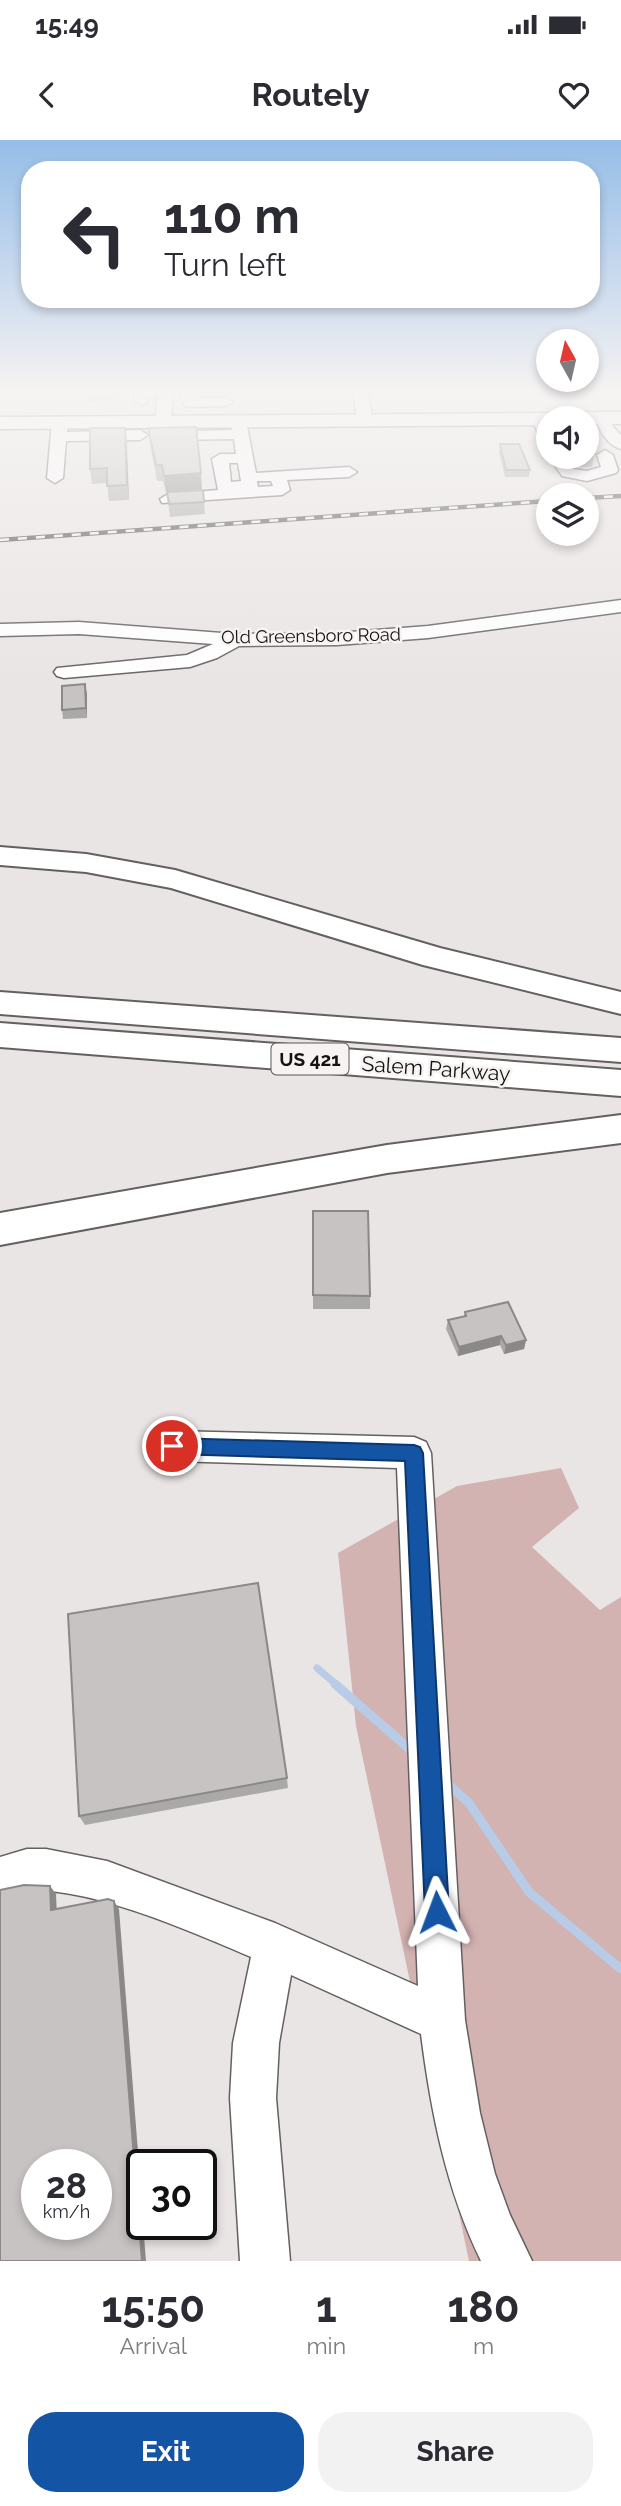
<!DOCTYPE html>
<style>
body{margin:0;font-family:Raleway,sans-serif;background:#f2f2f3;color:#2b2b33;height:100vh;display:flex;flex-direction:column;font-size:26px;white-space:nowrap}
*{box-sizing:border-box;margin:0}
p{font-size:23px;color:#7c7c81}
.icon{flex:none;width:38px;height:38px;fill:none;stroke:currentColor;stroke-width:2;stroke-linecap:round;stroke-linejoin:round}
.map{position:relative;height:2121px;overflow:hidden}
.panel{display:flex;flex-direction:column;background:#fff;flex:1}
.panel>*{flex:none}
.hud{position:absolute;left:21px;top:21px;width:579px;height:147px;border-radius:28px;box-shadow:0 4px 10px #0003;background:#fff;color:#2b2b33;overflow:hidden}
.needle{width:46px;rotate:352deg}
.fabs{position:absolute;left:536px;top:189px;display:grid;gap:14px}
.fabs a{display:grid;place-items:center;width:63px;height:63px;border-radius:50%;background:#fff;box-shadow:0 4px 10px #0003;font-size:35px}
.speed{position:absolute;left:21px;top:2009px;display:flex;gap:14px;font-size:35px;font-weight:700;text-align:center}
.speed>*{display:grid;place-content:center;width:91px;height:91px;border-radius:50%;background:#fff;box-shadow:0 4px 10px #0003;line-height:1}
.speed small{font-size:18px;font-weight:400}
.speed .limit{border:4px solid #111;border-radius:10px;background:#fff;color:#111}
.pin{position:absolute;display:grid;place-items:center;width:60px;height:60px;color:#fff;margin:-30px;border:4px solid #fff;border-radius:50%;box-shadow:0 2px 7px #0007}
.me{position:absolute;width:77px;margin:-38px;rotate:357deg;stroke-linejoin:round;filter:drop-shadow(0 0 5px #0008)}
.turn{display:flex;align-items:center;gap:24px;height:147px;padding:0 28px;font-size:32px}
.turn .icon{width:91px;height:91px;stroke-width:2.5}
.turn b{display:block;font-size:49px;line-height:60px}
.eta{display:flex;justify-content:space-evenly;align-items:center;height:119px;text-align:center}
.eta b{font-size:42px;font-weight:700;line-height:49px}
.action{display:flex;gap:14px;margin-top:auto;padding:14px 28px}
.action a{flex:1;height:80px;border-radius:28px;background:#1454a4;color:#fff;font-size:28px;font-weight:700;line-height:80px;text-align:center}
.action a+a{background:#f2f2f3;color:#2b2b33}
.status{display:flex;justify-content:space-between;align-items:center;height:49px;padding:0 35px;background:#fff;direction:ltr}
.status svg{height:19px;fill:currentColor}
header{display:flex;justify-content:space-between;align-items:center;height:91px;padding:0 28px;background:#fff;font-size:32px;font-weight:700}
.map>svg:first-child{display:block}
</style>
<div class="status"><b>15:49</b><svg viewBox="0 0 49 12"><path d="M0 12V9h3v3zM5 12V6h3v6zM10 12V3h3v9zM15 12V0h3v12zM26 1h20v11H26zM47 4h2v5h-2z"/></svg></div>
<header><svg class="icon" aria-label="back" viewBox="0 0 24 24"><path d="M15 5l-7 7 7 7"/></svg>Routely<svg class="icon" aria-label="heart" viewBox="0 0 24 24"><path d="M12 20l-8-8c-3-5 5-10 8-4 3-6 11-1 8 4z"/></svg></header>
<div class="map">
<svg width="621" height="2121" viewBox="0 0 621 2121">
<rect width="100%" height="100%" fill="#eae5e5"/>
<!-- green -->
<path fill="#d3b3b2" d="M 561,1328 L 579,1368 L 532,1407 L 600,1470 L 621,1457 L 621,2121 L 469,2121 L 356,1586 L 338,1413 L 457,1346 Z"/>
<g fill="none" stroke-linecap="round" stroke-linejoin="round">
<!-- stream-far1 -->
<path stroke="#b8cbe7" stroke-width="7" d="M 317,1528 L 337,1545"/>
<!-- stream -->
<g stroke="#b8cbe7" stroke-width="9">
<path d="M 335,1544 L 413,1612"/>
<path d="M 447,1643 L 469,1663 L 529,1752 L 621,1829"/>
</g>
<!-- minor casing -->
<g stroke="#646060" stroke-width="3">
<g id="minor">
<path d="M 135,250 L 192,250 L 195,258 L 226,258 L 233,262 L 226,266 L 190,267 L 185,266 L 180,255 L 173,255 L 171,282 L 163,287 L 155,282 L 158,256 L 148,256 L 146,263 L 141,264 L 134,260 Z"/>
<path d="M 353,250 L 367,250 L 373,280 L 370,283 L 360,283 L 357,280 Z"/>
<path d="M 603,273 L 608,275 L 614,288 L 621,295 L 621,309 C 607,305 600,291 595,278 Z"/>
<path d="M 540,274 L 548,280 L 548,303 L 540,298 L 532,279 Z"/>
<path d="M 238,276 L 246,281 L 256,333 L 349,327 L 357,332 L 349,337 L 287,340 L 290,350 L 282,355 L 162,363 L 160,359 L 168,354 L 218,350 L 212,319 L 220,314 L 236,314 L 234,299 L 169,300 L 164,298 L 161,295 L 164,292 L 232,290 L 230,281 ZM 229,323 L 238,323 L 241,341 L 231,342 ZM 257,341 L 271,341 L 273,346 L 258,347 Z"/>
<path d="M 60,277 L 68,282 L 67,292 L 140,290 L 148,295 L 140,300 L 66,301 L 63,338 L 55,343 L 47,338 L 52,282 Z"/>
<path d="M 605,310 L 613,315 L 618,330 L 616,333 L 587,341 L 562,336 L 549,317 L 565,317 L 573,329 L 587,331 L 601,327 L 597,315 Z"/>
<path d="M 621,460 L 621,472 L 428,498 L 337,505 L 239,506 L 217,518 L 190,527 L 64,538 L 57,536 L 54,532 L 57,528 L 187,515 L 213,504 L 79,494 L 0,496 L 0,484 L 79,482 L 235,494 L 337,493 L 428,486 Z"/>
<path d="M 172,1291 L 414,1297 L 426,1302 L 431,1313 L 465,1880 L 480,1973 L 495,2034 L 510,2075 L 532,2121 L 481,2121 C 446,2049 431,1972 421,1894 L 291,1835 L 279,1903 L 276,1958 L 290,2121 L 240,2121 L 230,1958 L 233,1903 L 251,1817 C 195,1793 90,1747 31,1751 C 21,1752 10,1756 0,1759 L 0,1717 L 27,1709 L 46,1709 L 107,1721 L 275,1783 L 418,1846 L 397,1328 L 172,1321 L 160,1317 L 155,1306 L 160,1295 Z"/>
</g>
</g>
<!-- major casing -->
<g stroke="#646060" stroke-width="3">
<g id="major">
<path d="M 586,272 L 621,272 L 621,284 L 586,284 L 586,278 L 577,278 Z"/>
<path d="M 548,273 L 557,278 L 548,278 L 548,285 L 0,289 L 0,277 Z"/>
</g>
</g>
<!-- highway casing -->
<g stroke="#646060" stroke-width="4">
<g id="highway">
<path d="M 0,707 L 86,714 L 175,730 L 440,808 L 621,852 L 621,874 L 423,825 L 171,748 L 86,732 L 0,725 Z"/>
<path d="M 0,852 L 621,898 L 621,922 L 0,874 Z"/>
<path d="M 0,883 L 621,930 L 621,956 L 0,907 Z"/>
<path d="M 621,975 L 621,1003 L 387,1033 L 0,1105 L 0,1073 L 387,1005 Z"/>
</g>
</g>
<!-- minor -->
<use href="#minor" fill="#fff" fill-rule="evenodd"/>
<!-- major -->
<use href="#major" fill="#fff" fill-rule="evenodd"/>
<!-- highway -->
<use href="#highway" fill="#fff" fill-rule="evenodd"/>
<!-- rail casing -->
<g stroke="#4c4949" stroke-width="4.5">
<g id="rail">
<path d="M 586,358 L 621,356"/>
<path d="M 0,400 L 548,361"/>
</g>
</g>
<!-- rail -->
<use href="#rail" stroke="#f7f3f3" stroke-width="2.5" stroke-dasharray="9" stroke-linecap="butt"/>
</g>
<!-- wall -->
<g fill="#aba8a8">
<path d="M 85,250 L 125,250 L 125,257 L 111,257 L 111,261 L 86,262 Z"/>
<path d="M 196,250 L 235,250 L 236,256 L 197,255 Z"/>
<path d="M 125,288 L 129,360 L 109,361 L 107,343 L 92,344 L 90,329 Z"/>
<path d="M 148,288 L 202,349 L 166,352 L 163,341 L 157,341 L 150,303 Z"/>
<path d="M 586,296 L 594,314 L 592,327 L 575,327 L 569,317 L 586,317 Z"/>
<path d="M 500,304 L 530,330 L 529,337 L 505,337 L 499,312 Z"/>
<path d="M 167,352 L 204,362 L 205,374 L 170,377 Z"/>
<path d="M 87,554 L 87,578 L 63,579 L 62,570 Z"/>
<path d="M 313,1071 L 370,1156 L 370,1169 L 313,1169 Z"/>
<path d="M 465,1172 L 526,1200 L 524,1209 L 504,1214 L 500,1205 L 458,1216 L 446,1189 L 448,1180 L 464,1176 Z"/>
<path d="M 287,1638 L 288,1648 L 85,1685 L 79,1676 Z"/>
</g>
<!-- shaded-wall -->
<g fill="#8b8888">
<path d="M 125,288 L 127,303 L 129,360 L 127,345 Z"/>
<path d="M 201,333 L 202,349 L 166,352 L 164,336 Z"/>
<path d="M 85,544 L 87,554 L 87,578 L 86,568 Z"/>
<path d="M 501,1196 L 500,1205 L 458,1216 L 459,1207 Z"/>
<path d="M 526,1200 L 524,1209 L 504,1214 L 506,1205 Z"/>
<path d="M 50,1746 L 56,1754 L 57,1778 L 51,1770 Z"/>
<path d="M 114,1761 L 119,1769 L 142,2063 L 142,2084 L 143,2084 L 146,2121 L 142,2121 Z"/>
</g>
<!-- building -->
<g fill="#c7c3c3" stroke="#8b8888" stroke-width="2" fill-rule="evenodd">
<path d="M 196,287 L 201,333 L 164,336 L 162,325 L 156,325 L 148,288 Z"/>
<path d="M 90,288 L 125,288 L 127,345 L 107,346 L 107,328 L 90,329 Z"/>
<path d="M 586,296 L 594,314 L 586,314 Z"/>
<path d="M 500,304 L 519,304 L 530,330 L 506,330 Z"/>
<path d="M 203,350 L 204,362 L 169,364 L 167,352 Z"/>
<path d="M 85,544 L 86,568 L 62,570 L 62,546 Z"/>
<path d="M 313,1071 L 368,1071 L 370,1156 L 313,1155 Z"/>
<path d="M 508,1162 L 526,1200 L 506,1205 L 501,1196 L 459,1207 L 448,1180 L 466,1176 L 465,1172 Z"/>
<path d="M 258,1443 L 287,1638 L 79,1676 L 68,1474 Z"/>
<path d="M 24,1745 L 50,1746 L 51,1770 L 108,1759 L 114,1761 L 142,2121 L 0,2121 L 0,1750 ZM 37,2025 L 96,2025 L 96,2084 L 37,2084 Z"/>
</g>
<!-- sky -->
<linearGradient id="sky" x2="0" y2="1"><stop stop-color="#95bde8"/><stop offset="0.46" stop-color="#f6f3f3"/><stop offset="1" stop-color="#f6f3f3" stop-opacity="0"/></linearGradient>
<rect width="621" height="547" fill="url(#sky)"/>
<!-- route -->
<path fill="#1454a4" stroke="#0d376b" stroke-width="2" d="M 172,1298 L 414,1305 L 420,1307 L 423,1313 L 449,1772 L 445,1780 L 437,1783 L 429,1780 L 425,1772 L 405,1321 L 172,1314 L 165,1312 L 162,1306 L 165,1300 Z"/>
<g text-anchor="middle" stroke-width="5" stroke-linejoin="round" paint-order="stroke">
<!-- far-street labels -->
<g font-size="18" fill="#141212" stroke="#f7f3f3">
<text transform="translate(311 496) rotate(-1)" y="6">Old Greensboro Road</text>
</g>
<!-- shield labels -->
<rect fill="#f7f3f3" stroke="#585656" stroke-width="2" x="271.5" y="903.5" width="77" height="31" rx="5"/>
<g font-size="19" font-weight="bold" fill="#141212">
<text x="310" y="926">US 421</text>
</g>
<!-- street labels -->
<g font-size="21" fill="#141212" stroke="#f7f3f3">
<text transform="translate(436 929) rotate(4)" y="7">Salem Parkway</text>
</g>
</g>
</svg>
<div class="fabs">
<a><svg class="needle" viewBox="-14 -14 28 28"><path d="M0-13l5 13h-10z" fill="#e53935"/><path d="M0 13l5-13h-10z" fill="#7c7c81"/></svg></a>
<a><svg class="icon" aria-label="sound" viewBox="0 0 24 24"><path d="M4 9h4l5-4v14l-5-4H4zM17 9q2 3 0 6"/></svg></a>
<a><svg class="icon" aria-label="layers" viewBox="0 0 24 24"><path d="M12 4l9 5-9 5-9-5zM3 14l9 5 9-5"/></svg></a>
</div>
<div class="speed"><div>28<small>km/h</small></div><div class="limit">30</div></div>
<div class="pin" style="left:172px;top:1306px;background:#d93025"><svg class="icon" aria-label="arrive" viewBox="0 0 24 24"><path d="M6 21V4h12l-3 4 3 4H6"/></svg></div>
<svg class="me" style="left:437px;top:1772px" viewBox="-20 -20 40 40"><path d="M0-17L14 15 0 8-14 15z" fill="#1454a4" stroke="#fff" stroke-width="4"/></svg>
<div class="hud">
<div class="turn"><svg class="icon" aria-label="left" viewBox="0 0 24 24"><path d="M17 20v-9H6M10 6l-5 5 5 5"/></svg><div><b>110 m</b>Turn left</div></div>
</div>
</div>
<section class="panel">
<div class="eta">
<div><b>15:50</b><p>Arrival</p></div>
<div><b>1</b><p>min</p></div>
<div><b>180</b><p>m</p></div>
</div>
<div class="action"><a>Exit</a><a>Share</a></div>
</section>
